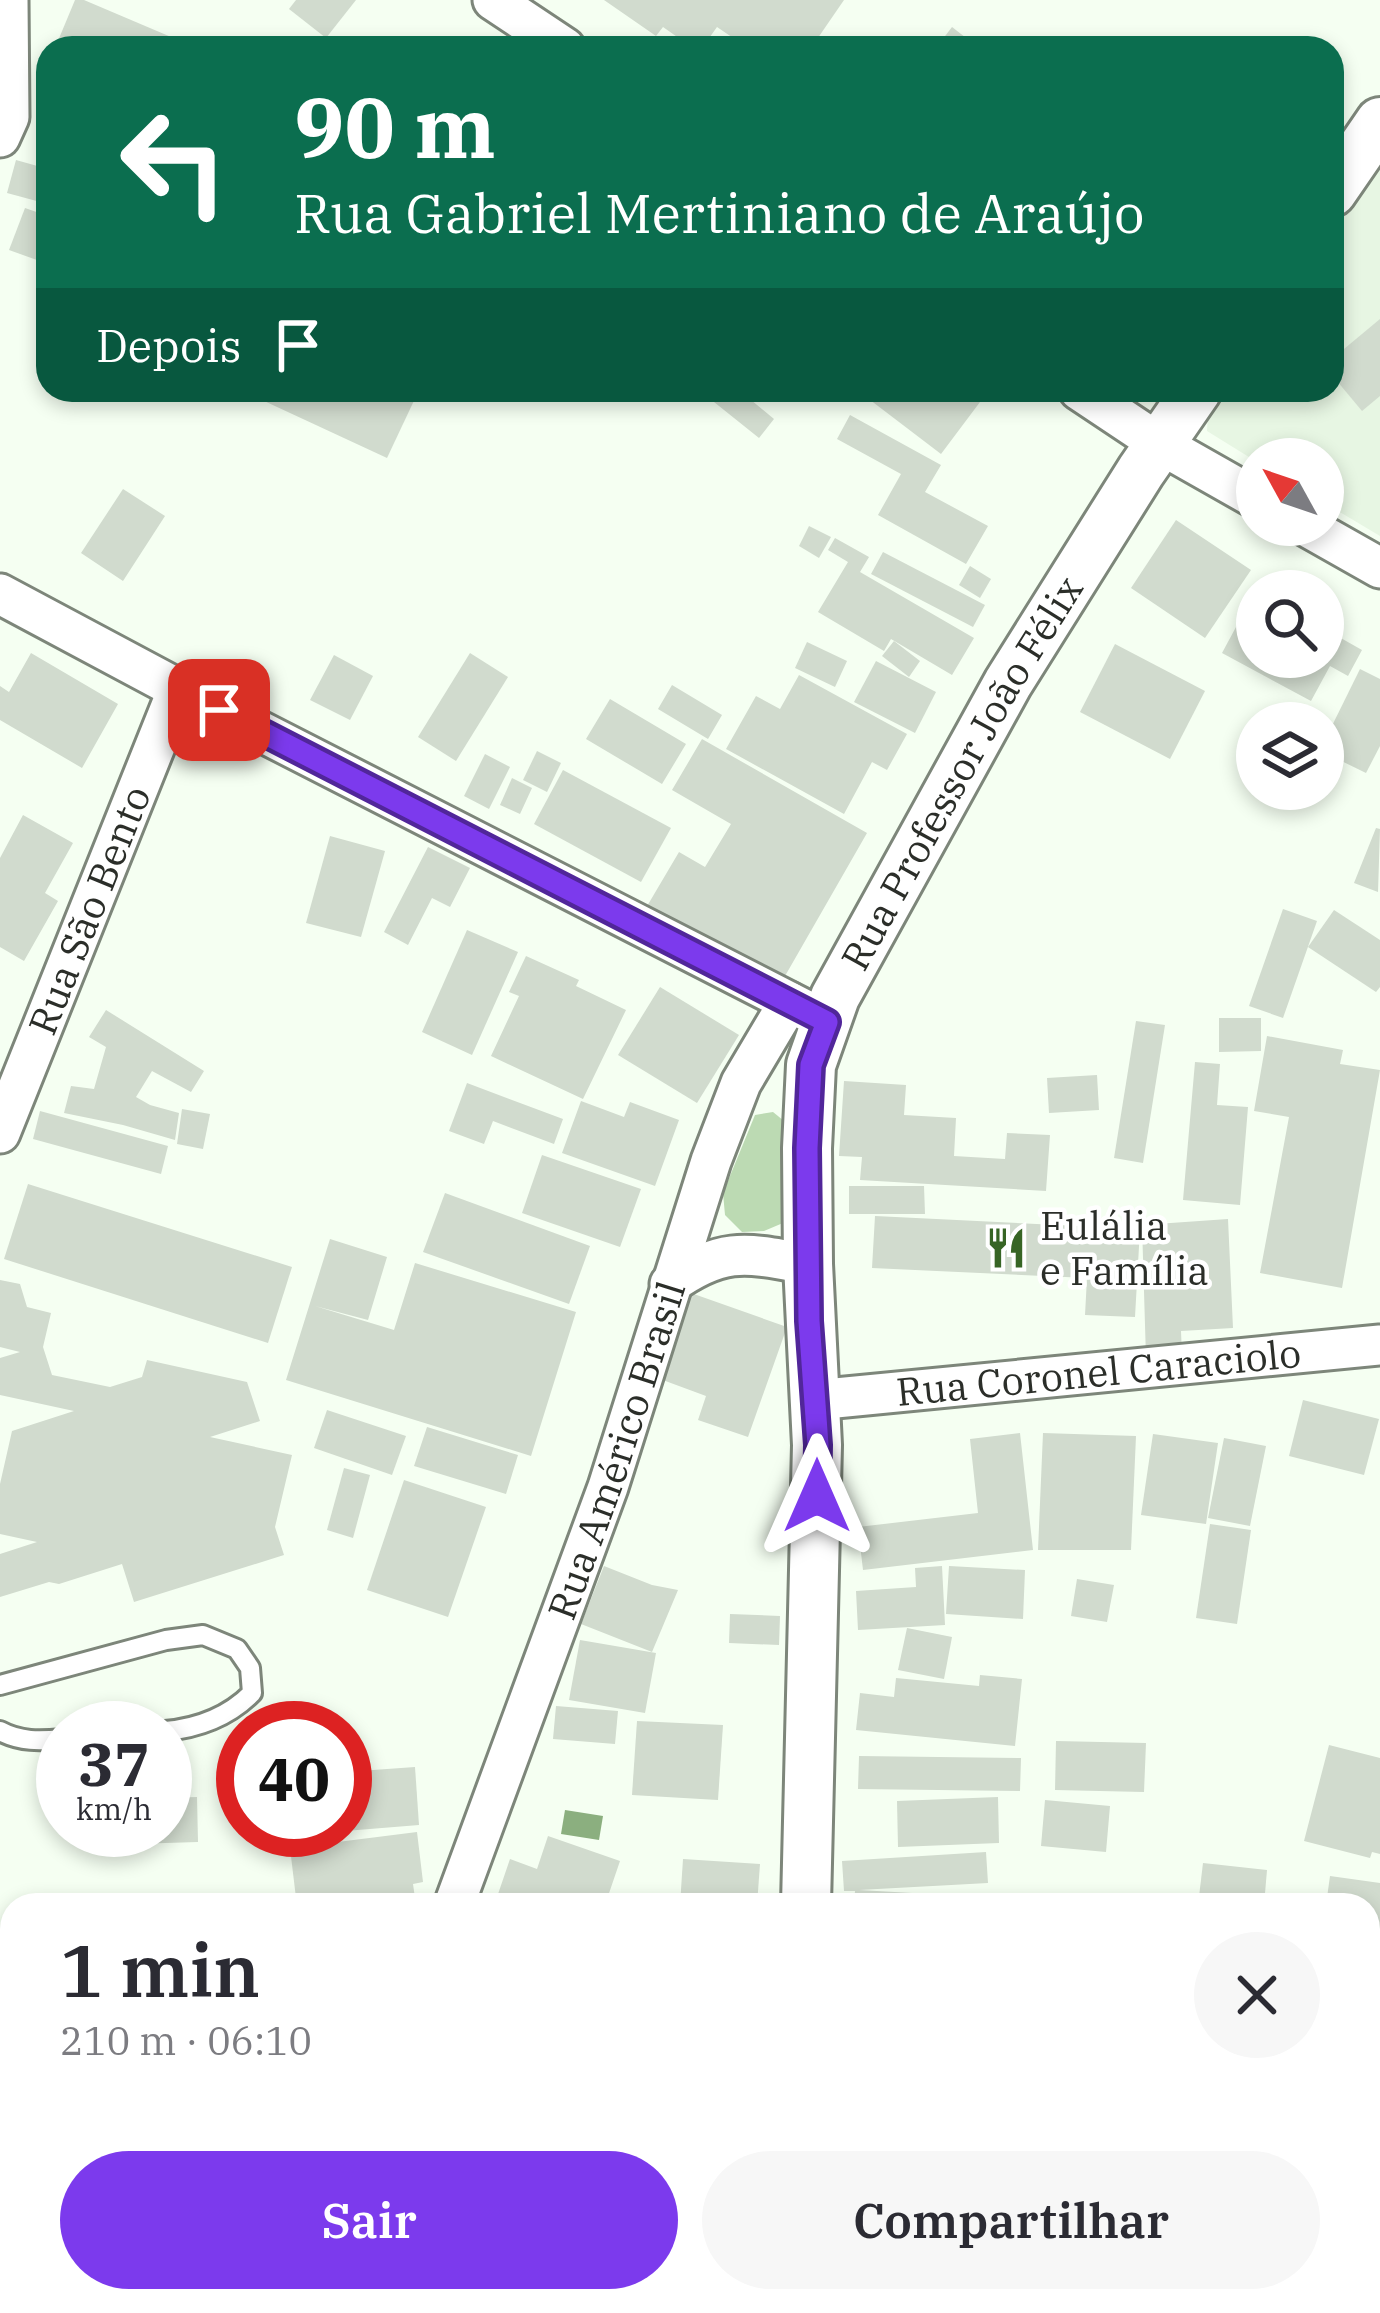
<!DOCTYPE html>
<html lang="pt">
<meta charset="utf-8">
<style>
body{margin:0;font-family:"IBM Plex Serif",serif;background:#f7f7f7;color:#2b2b33;height:100vh;display:flex;flex-direction:column;font-size:45px;white-space:nowrap}
*{box-sizing:border-box;margin:0}
p{font-size:39px;color:#7c7c81}
.icon{flex:none;width:66px;height:66px;fill:none;stroke:currentColor;stroke-width:2;stroke-linecap:round;stroke-linejoin:round}
.map{position:relative;flex:1;overflow:hidden}
.panel{position:absolute;left:0px;top:1893px;width:1380px;height:420px;display:flex;flex-direction:column;background:#fff;border-radius:36px 36px 0 0;box-shadow:0 6px 18px #0003}
.panel>*{flex:none}
.banner{position:absolute;left:36px;top:36px;width:1308px;height:366px;border-radius:36px;box-shadow:0 6px 18px #0003;background:#0b6e4f;color:#fff;overflow:hidden}
.needle{width:78px;rotate:310deg}
.tools{position:absolute;left:1236px;top:438px;display:grid;gap:24px}
.tools a{display:grid;place-items:center;width:108px;height:108px;border-radius:50%;background:#fff;box-shadow:0 6px 18px #0003;font-size:60px}
.speed{position:absolute;left:36px;top:1701px;display:flex;gap:24px;font-size:60px;font-weight:700;text-align:center}
.speed>*{display:grid;place-content:center;width:156px;height:156px;border-radius:50%;background:#fff;box-shadow:0 6px 18px #0003;line-height:1}
.speed small{font-size:30px;font-weight:400}
.speed .limit{border:18px solid #d22;background:#fff;color:#111}
.pin{position:absolute;display:grid;place-items:center;width:102px;height:102px;color:#fff;margin:-51px;border-radius:24px;box-shadow:0 6px 18px #0006}
.me{position:absolute;width:132px;margin:-66px;rotate:0deg;stroke-linejoin:round;filter:drop-shadow(0 0 9px #0008)}
.turn{display:flex;align-items:center;gap:42px;height:252px;padding:0 60px;font-size:54px}
.turn .icon{width:156px;height:156px;stroke-width:2.5}
.turn b{display:block;font-size:84px;line-height:102px}
.then{display:flex;align-items:center;height:114px;padding:0 60px;background:#0003;gap:24px;font-size:45px}
.round{display:grid;place-items:center;flex:none;width:126px;height:126px;border-radius:63px;background:#f7f7f7}
.headline{display:flex;align-items:center;justify-content:space-between;height:204px;padding:0 60px}
h1{font-size:72px;font-weight:600;line-height:90px}
.primary-button{display:flex;gap:24px;margin-top:auto;padding:24px 60px}
.primary-button a{flex:1;height:138px;border-radius:72px;background:#7c3aed;color:#fff;font-size:48px;font-weight:600;line-height:138px;text-align:center}
.primary-button a+a{background:#f7f7f7;color:#2b2b33}
.map>svg:first-child{display:block}
</style>
<div class="map">
<svg width="1380" height="2313" viewBox="0 0 1380 2313">
<rect width="100%" height="100%" fill="#f5fff2"/>
<!-- built -->
<path fill="#e7f6e3" d="M 1380,164 L 1380,536 L 1323,502 L 1323,459 L 1257,459 L 1257,462 L 1207,431 L 1208,413 L 1224,390 L 1332,390 L 1332,234 Z"/>
<!-- green -->
<path fill="#bcdab3" d="M 773,1112 L 789,1125 L 793,1197 L 783,1223 L 764,1231 L 742,1232 L 725,1215 L 723,1193 L 755,1115 Z"/>
<!-- water -->
<path fill="#8baf7f" d="M 565,1810 L 603,1816 L 599,1840 L 561,1834 Z"/>
<!-- building -->
<g fill="#d1dbce">
<path d="M 75,0 L 84,0 L 197,48 L 55,48 Z"/>
<path d="M 296,0 L 356,0 L 326,38 L 289,9 Z"/>
<path d="M 604,0 L 844,0 L 811,48 L 748,48 L 717,27 L 702,48 L 693,48 L 663,27 L 656,36 Z"/>
<path d="M 952,27 L 979,48 L 936,48 Z"/>
<path d="M 16,160 L 48,169 L 48,194 L 44,203 L 7,193 Z"/>
<path d="M 25,208 L 48,216 L 48,264 L 9,250 Z"/>
<path d="M 1380,319 L 1380,396 L 1362,411 L 1332,375 L 1332,359 Z"/>
<path d="M 267,390 L 419,390 L 387,458 L 262,400 Z"/>
<path d="M 724,390 L 739,390 L 774,419 L 759,438 L 714,402 Z"/>
<path d="M 857,390 L 989,390 L 941,454 Z"/>
<path d="M 850,415 L 941,465 L 925,492 L 988,526 L 966,564 L 878,515 L 901,474 L 837,439 Z"/>
<path d="M 123,489 L 165,516 L 123,581 L 81,553 Z"/>
<path d="M 1176,520 L 1251,570 L 1205,638 L 1131,588 Z"/>
<path d="M 809,526 L 831,537 L 819,558 L 799,546 Z"/>
<path d="M 835,538 L 869,557 L 860,572 L 974,638 L 952,675 L 891,639 L 884,651 L 818,612 L 848,562 L 828,550 Z"/>
<path d="M 883,552 L 985,605 L 973,627 L 871,574 Z"/>
<path d="M 970,566 L 991,579 L 980,598 L 959,585 Z"/>
<path d="M 1257,588 L 1257,657 L 1323,657 L 1323,628 L 1362,650 L 1348,676 L 1330,666 L 1311,701 L 1222,653 Z"/>
<path d="M 894,641 L 920,661 L 909,677 L 882,656 Z"/>
<path d="M 807,642 L 847,661 L 835,687 L 795,668 Z"/>
<path d="M 1115,644 L 1205,691 L 1170,759 L 1080,712 Z"/>
<path d="M 31,653 L 118,704 L 82,768 L 0,720 L 0,686 L 9,692 Z"/>
<path d="M 470,653 L 508,677 L 456,761 L 418,737 Z"/>
<path d="M 334,655 L 373,676 L 350,720 L 310,700 Z"/>
<path d="M 876,661 L 936,692 L 915,733 L 854,702 Z"/>
<path d="M 1360,669 L 1380,679 L 1380,746 L 1366,773 L 1323,752 L 1323,744 Z"/>
<path d="M 799,675 L 907,734 L 887,770 L 872,762 L 844,814 L 726,749 L 756,696 L 780,709 Z"/>
<path d="M 672,685 L 722,715 L 708,739 L 658,709 Z"/>
<path d="M 610,699 L 686,744 L 662,784 L 586,739 Z"/>
<path d="M 702,739 L 867,833 L 777,990 L 643,913 L 679,852 L 705,867 L 731,824 L 672,790 Z"/>
<path d="M 537,751 L 561,763 L 547,792 L 523,780 Z"/>
<path d="M 485,754 L 510,767 L 489,809 L 464,796 Z"/>
<path d="M 563,770 L 671,828 L 641,882 L 534,824 Z"/>
<path d="M 512,778 L 532,788 L 520,814 L 500,805 Z"/>
<path d="M 23,815 L 73,843 L 45,893 L 58,901 L 24,961 L 0,947 L 0,858 Z"/>
<path d="M 1376,828 L 1380,829 L 1378,892 L 1354,883 Z"/>
<path d="M 330,836 L 385,851 L 361,937 L 306,923 Z"/>
<path d="M 428,847 L 470,868 L 450,907 L 432,898 L 408,945 L 384,932 Z"/>
<path d="M 1283,909 L 1317,921 L 1283,1018 L 1249,1006 Z"/>
<path d="M 1334,910 L 1380,940 L 1380,987 L 1376,992 L 1308,947 Z"/>
<path d="M 467,930 L 518,952 L 472,1055 L 422,1032 Z"/>
<path d="M 526,956 L 579,980 L 576,986 L 626,1010 L 583,1099 L 491,1056 L 519,996 L 509,992 Z"/>
<path d="M 660,987 L 739,1035 L 697,1103 L 618,1055 Z"/>
<path d="M 106,1010 L 204,1071 L 191,1092 L 152,1071 L 136,1097 L 150,1105 L 179,1113 L 175,1140 L 123,1125 L 64,1113 L 71,1086 L 94,1089 L 106,1047 L 89,1037 Z"/>
<path d="M 1219,1018 L 1261,1018 L 1261,1051 L 1219,1052 Z"/>
<path d="M 1136,1021 L 1165,1025 L 1143,1163 L 1114,1158 Z"/>
<path d="M 1267,1036 L 1343,1050 L 1340,1064 L 1380,1070 L 1342,1288 L 1260,1273 L 1289,1117 L 1254,1111 Z"/>
<path d="M 1195,1062 L 1220,1064 L 1217,1105 L 1248,1107 L 1240,1205 L 1183,1200 Z"/>
<path d="M 1097,1075 L 1099,1110 L 1049,1113 L 1047,1078 Z"/>
<path d="M 844,1081 L 906,1085 L 904,1115 L 956,1118 L 954,1156 L 1005,1159 L 1007,1133 L 1050,1135 L 1046,1191 L 860,1180 L 862,1157 L 839,1156 Z"/>
<path d="M 467,1083 L 563,1119 L 554,1144 L 493,1121 L 484,1144 L 449,1131 Z"/>
<path d="M 581,1101 L 624,1117 L 630,1102 L 679,1120 L 655,1186 L 562,1153 Z"/>
<path d="M 182,1109 L 210,1114 L 203,1149 L 177,1144 Z"/>
<path d="M 40,1111 L 168,1146 L 161,1174 L 33,1139 Z"/>
<path d="M 542,1155 L 641,1189 L 620,1247 L 522,1213 Z"/>
<path d="M 28,1184 L 292,1267 L 268,1343 L 4,1259 Z"/>
<path d="M 849,1186 L 924,1186 L 925,1214 L 849,1214 Z"/>
<path d="M 445,1193 L 590,1246 L 569,1304 L 423,1252 Z"/>
<path d="M 875,1216 L 1140,1229 L 1135,1317 L 1085,1315 L 1087,1278 L 872,1268 Z"/>
<path d="M 1228,1219 L 1233,1328 L 1181,1331 L 1182,1356 L 1146,1358 L 1142,1225 Z"/>
<path d="M 330,1239 L 387,1257 L 368,1320 L 315,1306 L 394,1330 L 415,1263 L 576,1312 L 531,1456 L 286,1380 Z"/>
<path d="M 0,1280 L 20,1284 L 27,1307 L 51,1313 L 43,1347 L 52,1375 L 110,1387 L 142,1377 L 147,1360 L 247,1382 L 260,1421 L 210,1437 L 292,1455 L 275,1527 L 284,1555 L 134,1602 L 122,1564 L 59,1584 L 49,1582 L 0,1597 L 0,1554 L 37,1542 L 0,1534 L 0,1484 L 12,1431 L 74,1411 L 0,1395 L 0,1358 L 20,1352 L 0,1347 Z"/>
<path d="M 691,1293 L 787,1327 L 748,1437 L 698,1420 L 706,1396 L 660,1379 Z"/>
<path d="M 1303,1400 L 1379,1419 L 1364,1475 L 1289,1456 Z"/>
<path d="M 327,1410 L 406,1436 L 392,1475 L 314,1448 Z"/>
<path d="M 427,1427 L 518,1455 L 506,1494 L 414,1466 Z"/>
<path d="M 1020,1433 L 1033,1550 L 863,1570 L 858,1527 L 978,1513 L 970,1439 Z"/>
<path d="M 1043,1433 L 1136,1436 L 1131,1550 L 1038,1550 Z"/>
<path d="M 1153,1434 L 1218,1443 L 1206,1524 L 1141,1515 Z"/>
<path d="M 1224,1438 L 1266,1446 L 1250,1526 L 1208,1518 Z"/>
<path d="M 344,1468 L 370,1475 L 353,1538 L 327,1530 Z"/>
<path d="M 404,1480 L 486,1507 L 448,1617 L 367,1590 Z"/>
<path d="M 1210,1524 L 1251,1530 L 1237,1624 L 1196,1618 Z"/>
<path d="M 604,1566 L 652,1585 L 678,1590 L 652,1652 L 581,1624 Z"/>
<path d="M 942,1566 L 945,1625 L 858,1630 L 856,1591 L 916,1587 L 915,1568 Z"/>
<path d="M 949,1566 L 1025,1570 L 1023,1619 L 946,1614 Z"/>
<path d="M 1077,1579 L 1114,1585 L 1107,1622 L 1071,1616 Z"/>
<path d="M 730,1614 L 780,1616 L 779,1645 L 729,1643 Z"/>
<path d="M 907,1628 L 952,1637 L 944,1679 L 898,1670 Z"/>
<path d="M 580,1640 L 656,1653 L 645,1713 L 569,1700 Z"/>
<path d="M 980,1675 L 1022,1679 L 1015,1746 L 856,1730 L 860,1693 L 894,1697 L 896,1678 L 979,1686 Z"/>
<path d="M 556,1706 L 618,1711 L 615,1744 L 553,1739 Z"/>
<path d="M 637,1721 L 723,1725 L 718,1800 L 632,1795 Z"/>
<path d="M 1056,1741 L 1146,1743 L 1144,1792 L 1055,1790 Z"/>
<path d="M 1329,1745 L 1380,1758 L 1380,1854 L 1372,1852 L 1370,1858 L 1304,1841 Z"/>
<path d="M 859,1756 L 1021,1758 L 1020,1791 L 858,1789 Z"/>
<path d="M 415,1767 L 419,1825 L 345,1831 L 345,1772 Z"/>
<path d="M 197,1797 L 198,1842 L 133,1844 L 132,1830 L 165,1830 L 165,1798 Z"/>
<path d="M 998,1797 L 999,1843 L 898,1847 L 897,1801 Z"/>
<path d="M 1045,1800 L 1110,1806 L 1106,1852 L 1041,1846 Z"/>
<path d="M 269,1830 L 308,1830 L 307,1841 L 268,1837 Z"/>
<path d="M 417,1832 L 423,1882 L 413,1884 L 416,1905 L 331,1905 L 330,1894 L 296,1898 L 290,1848 Z"/>
<path d="M 548,1836 L 620,1861 L 605,1905 L 521,1905 L 497,1897 L 510,1859 L 537,1869 Z"/>
<path d="M 986,1852 L 988,1883 L 859,1890 L 930,1894 L 929,1905 L 854,1905 L 855,1891 L 844,1891 L 842,1861 Z"/>
<path d="M 683,1859 L 760,1864 L 757,1905 L 680,1905 Z"/>
<path d="M 1203,1863 L 1267,1870 L 1264,1905 L 1198,1905 Z"/>
<path d="M 1330,1876 L 1380,1883 L 1380,1937 L 1368,1936 L 1368,1905 L 1326,1905 Z"/>
<path d="M 1373,1947 L 1380,1950 L 1380,2012 L 1368,2008 L 1368,1961 Z"/>
<path d="M 1368,2024 L 1380,2027 L 1380,2047 L 1368,2045 Z"/>
<path d="M 1368,2049 L 1380,2051 L 1380,2091 L 1368,2088 Z"/>
<path d="M 1368,2102 L 1380,2104 L 1380,2147 L 1368,2144 Z"/>
<path d="M 12,2139 L 12,2239 L 0,2240 L 0,2140 Z"/>
<path d="M 1368,2157 L 1380,2160 L 1380,2205 L 1368,2203 Z"/>
<path d="M 1380,2232 L 1380,2313 L 1348,2313 L 1326,2301 L 1368,2301 L 1368,2245 L 1371,2246 Z"/>
<path d="M 12,2280 L 12,2301 L 130,2301 L 130,2313 L 0,2313 L 0,2281 Z"/>
<path d="M 185,2301 L 268,2301 L 263,2313 L 212,2313 Z"/>
<path d="M 606,2301 L 727,2301 L 726,2313 L 671,2313 L 606,2306 Z"/>
<path d="M 847,2301 L 998,2301 L 997,2313 L 846,2313 Z"/>
<path d="M 1213,2301 L 1260,2301 L 1266,2313 L 1218,2313 Z"/>
<path d="M 1314,2301 L 1323,2301 L 1328,2313 L 1288,2313 Z"/>
</g>
<g fill="none" stroke-linecap="round" stroke-linejoin="round">
<!-- service casing -->
<g stroke="#7d867a" stroke-width="24">
<g id="service">
<path d="M 0,1685 L 166,1640 L 203,1635 L 237,1649 L 250,1668 L 252,1693 C 228,1717 199,1728 165,1731"/>
<path d="M 0,1731 C 20,1742 40,1741 63,1739"/>
</g>
</g>
<!-- minor casing -->
<g stroke="#7d867a" stroke-width="45">
<g id="minor">
<path d="M 493,0 L 565,48"/>
<path d="M 0,137 L 9,117 L 8,0"/>
<path d="M 1079,390 L 1160,444 L 1257,499"/>
<path d="M 1304,525 L 1380,568"/>
<path d="M 0,594 L 178,689 L 811,1013"/>
<path id="s1" d="M 0,1133 L 178,689"/>
<path d="M 670,1284 C 724,1246 746,1253 808,1264"/>
<path id="s2" d="M 815,1400 L 1380,1345"/>
<path id="s3" d="M 454,1905 L 608,1487 L 711,1161 L 741,1083 L 789,1002"/>
<path d="M 0,2068 L 12,2067"/>
<path d="M 330,2313 L 333,2301"/>
</g>
</g>
<!-- tertiary casing -->
<g stroke="#7d867a" stroke-width="54">
<g id="tertiary">
<path d="M 1332,192 L 1380,122"/>
<path id="s4" d="M 806,1905 L 817,1445 L 808,1264 L 807,1148 L 811,1065 L 835,997 L 1008,683 L 1141,471 L 1197,390"/>
<path d="M 796,2313 L 796,2301"/>
</g>
</g>
<!-- service -->
<use href="#service" stroke="#fff" stroke-width="18"/>
<!-- minor -->
<use href="#minor" stroke="#fff" stroke-width="39"/>
<!-- tertiary -->
<use href="#tertiary" stroke="#fff" stroke-width="48"/>
</g>
<g fill="none" stroke-linecap="round" stroke-linejoin="round">
<!-- route casing -->
<g stroke="#51269a" stroke-width="30">
<path id="route" d="M 219,710 L 827,1022 L 811,1065 L 807,1148 L 809,1321 L 818,1445 L 817,1496"/>
</g>
<!-- route -->
<use href="#route" stroke="#7c3aed" stroke-width="21"/>
</g>
<!-- icons -->
<defs>
<g id="restaurant-bare" transform="scale(3.24)"><path d="M-5-6h1v4h1v-4h1v4h1v-4h1v5L-1.5 .5V6h-2V.5L-5-1ZM5-6V6H3V1.5H1.5Q1.5-4 5-6Z" fill="#376525" stroke="#fff" stroke-width="2.5" paint-order="stroke"/></g>
</defs>
<g fill-rule="evenodd">
<use href="#restaurant-bare" x="1006" y="1248"/>
</g>
<g text-anchor="middle" stroke-width="9" stroke-linejoin="round" paint-order="stroke">
<!-- street labels -->
<g font-size="39" fill="#2b2e29" stroke="#fff">
<text dy="14" stroke="none"><textPath href="#s4" startOffset="1170">Rua Professor João Félix</textPath></text>
<text dy="14" stroke="none"><textPath href="#s1" startOffset="240">Rua São Bento</textPath></text>
<text dy="14" stroke="none"><textPath href="#s2" startOffset="285">Rua Coronel Caraciolo</textPath></text>
<text dy="14" stroke="none"><textPath href="#s3" startOffset="483">Rua Américo Brasil</textPath></text>
</g>
<!-- poi labels -->
<g font-size="39" fill="#2b2e29" stroke="#fff" text-anchor="start">
<text x="1040" y="1240">Eulália<tspan x="1040" dy="45">e Família</tspan></text>
</g>
</g>
</svg>
<div class="tools">
<a><svg class="needle" viewBox="-14 -14 28 28"><path d="M0-13l5 13h-10z" fill="#e53935"/><path d="M0 13l5-13h-10z" fill="#7c7c81"/></svg></a>
<a><svg class="icon" aria-label="search" viewBox="0 0 24 24"><circle cx="10" cy="10" r="6"/><path d="M15 15l6 6"/></svg></a>
<a><svg class="icon" aria-label="layers" viewBox="0 0 24 24"><path d="M12 4l9 5-9 5-9-5zM3 14l9 5 9-5"/></svg></a>
</div>
<div class="speed"><div>37<small>km/h</small></div><div class="limit">40</div></div>
<div class="pin" style="left:219px;top:710px;background:#d93025"><svg class="icon" aria-label="arrive" viewBox="0 0 24 24"><path d="M6 21V4h12l-3 4 3 4H6"/></svg></div>
<svg class="me" style="left:817px;top:1496px" viewBox="-20 -20 40 40"><path d="M0-17L14 15 0 8-14 15z" fill="#7c3aed" stroke="#fff" stroke-width="4"/></svg>
<div class="banner">
<div class="turn"><svg class="icon" aria-label="left" viewBox="0 0 24 24"><path d="M17 20v-9H6M10 6l-5 5 5 5"/></svg><div><b>90 m</b>Rua Gabriel Mertiniano de Araújo</div></div>
<div class="then">Depois<svg class="icon" aria-label="arrive" viewBox="0 0 24 24"><path d="M6 21V4h12l-3 4 3 4H6"/></svg></div>
</div>
<section class="panel">
<div class="headline"><div><h1>1 min</h1><p>210 m · 06:10</p></div><a class="round"><svg class="icon" aria-label="close" viewBox="0 0 24 24"><path d="M6 6l12 12M18 6L6 18"/></svg></a></div>
<div class="primary-button"><a>Sair</a><a>Compartilhar</a></div>
</section>
</div>
